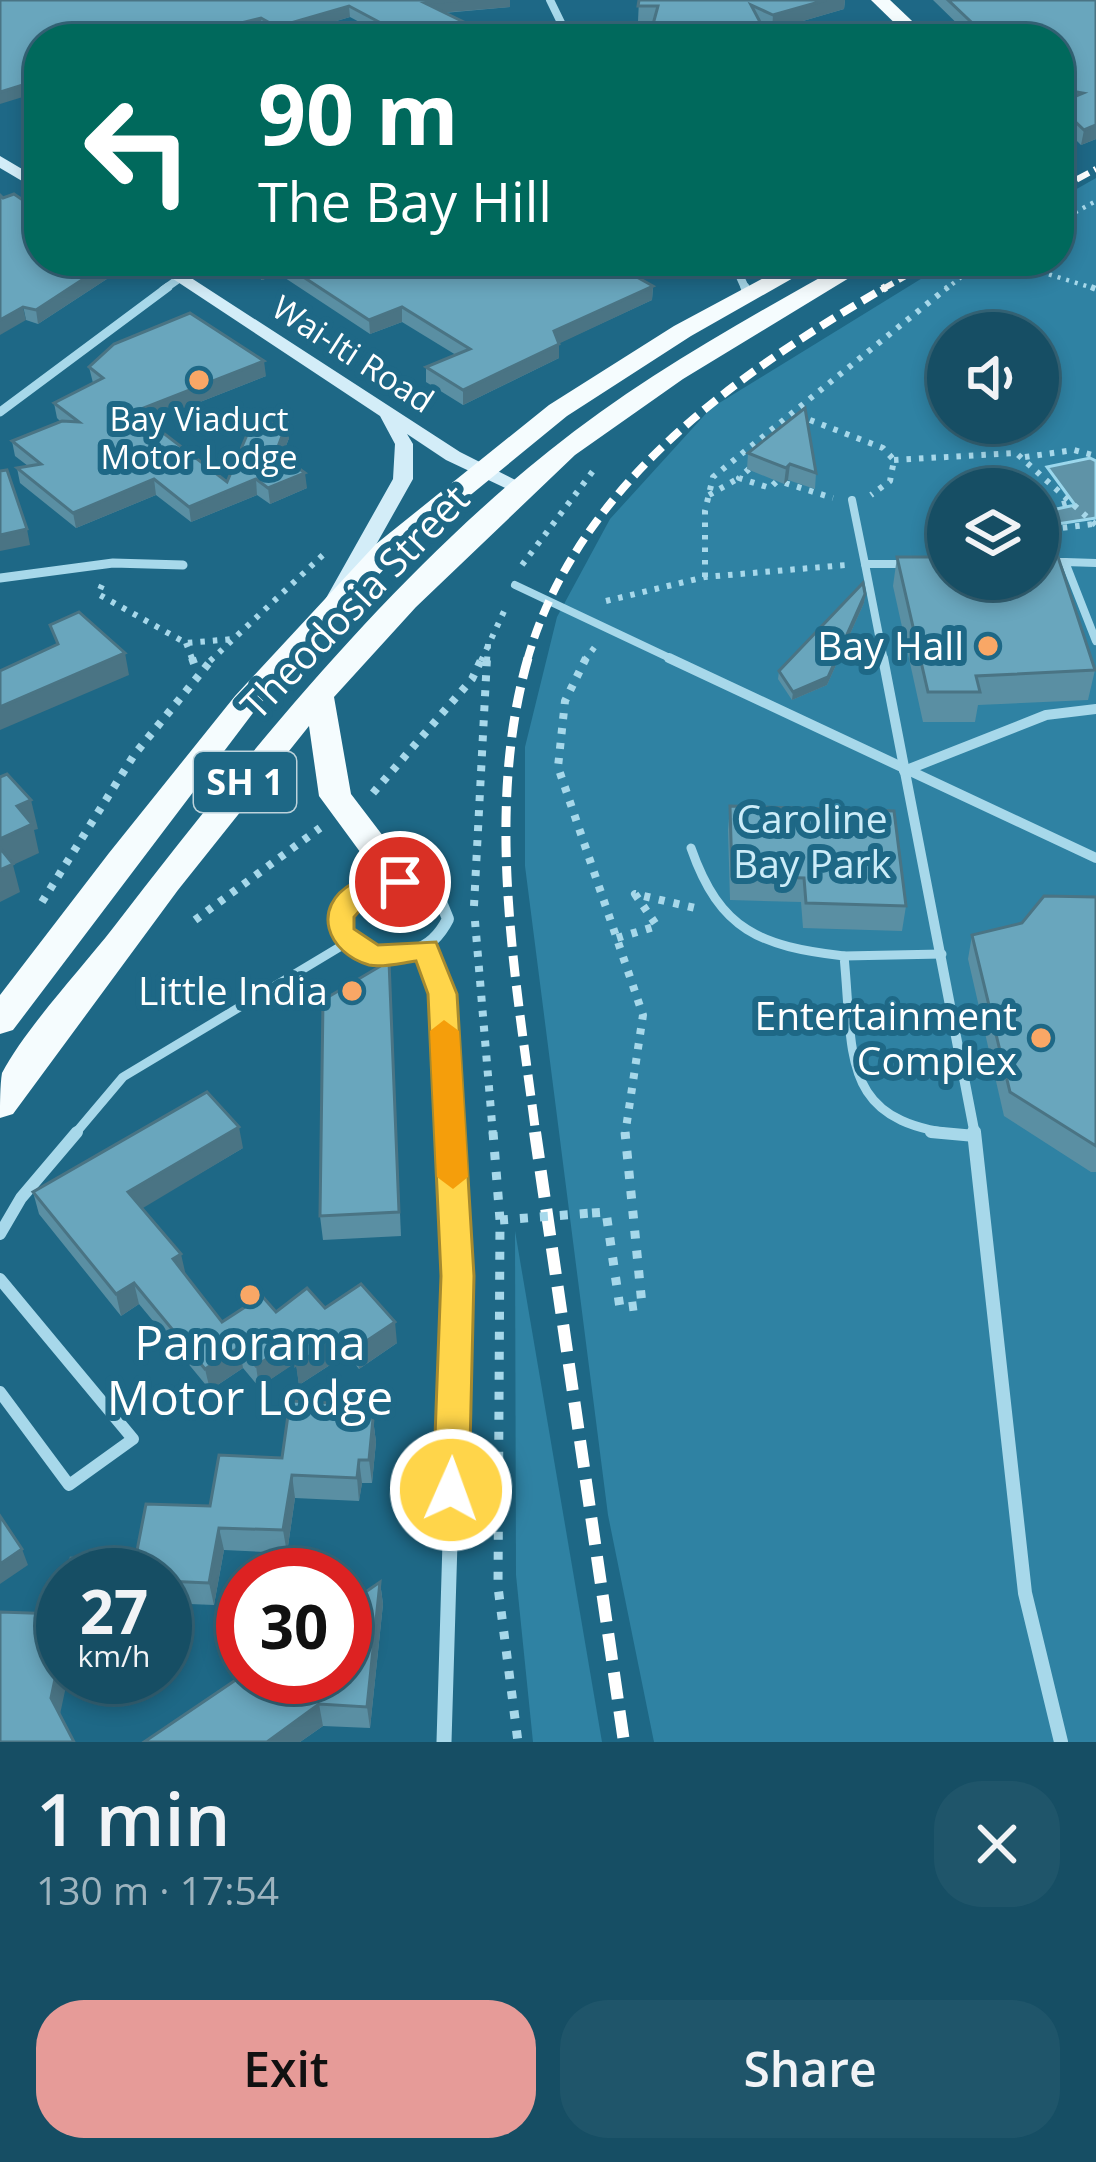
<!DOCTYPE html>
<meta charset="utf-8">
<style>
body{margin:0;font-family:"Open Sans",sans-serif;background:#1f556a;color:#f1f3f6;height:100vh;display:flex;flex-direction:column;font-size:45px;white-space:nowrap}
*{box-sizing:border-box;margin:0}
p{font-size:39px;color:#9eb4bf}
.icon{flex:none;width:66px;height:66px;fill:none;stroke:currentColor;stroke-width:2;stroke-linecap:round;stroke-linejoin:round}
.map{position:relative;height:1742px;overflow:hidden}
.panel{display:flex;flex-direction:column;background:#164e64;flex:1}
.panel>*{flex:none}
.hud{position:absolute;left:24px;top:24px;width:1050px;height:252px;border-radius:48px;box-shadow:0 6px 18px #0003,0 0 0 3px #356578;background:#00695c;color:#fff;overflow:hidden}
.buttons{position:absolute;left:927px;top:312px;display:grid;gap:24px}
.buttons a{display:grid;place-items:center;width:132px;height:132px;border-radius:50%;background:#164e64;box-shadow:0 6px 18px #0003,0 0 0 3px #356578;font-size:60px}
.speed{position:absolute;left:36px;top:1548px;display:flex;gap:24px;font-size:60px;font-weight:700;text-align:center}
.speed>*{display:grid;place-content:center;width:156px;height:156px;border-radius:50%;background:#164e64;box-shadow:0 6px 18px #0003,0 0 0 3px #356578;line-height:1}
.speed small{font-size:30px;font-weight:400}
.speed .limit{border:18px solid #d22;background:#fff;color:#111}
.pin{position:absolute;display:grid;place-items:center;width:102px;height:102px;color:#fff;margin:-51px;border:6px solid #fff;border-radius:50%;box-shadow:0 3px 12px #0007}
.me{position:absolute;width:132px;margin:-66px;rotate:2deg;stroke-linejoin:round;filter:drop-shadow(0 0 9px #0008)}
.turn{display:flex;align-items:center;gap:42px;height:252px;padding:0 36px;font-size:54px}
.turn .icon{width:156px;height:156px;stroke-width:2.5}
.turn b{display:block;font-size:84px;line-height:102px}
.round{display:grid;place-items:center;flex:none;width:126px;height:126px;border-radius:48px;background:#1f556a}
.overview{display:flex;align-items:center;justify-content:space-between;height:204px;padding:0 36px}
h1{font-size:72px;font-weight:600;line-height:90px}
.cta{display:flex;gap:24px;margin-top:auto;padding:24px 36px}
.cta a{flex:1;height:138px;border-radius:48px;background:#e69b98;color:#111;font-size:48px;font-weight:600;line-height:138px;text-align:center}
.cta a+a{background:#1f556a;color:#f1f3f6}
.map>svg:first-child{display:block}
</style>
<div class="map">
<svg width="1096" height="1742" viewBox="0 0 1096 1742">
<rect width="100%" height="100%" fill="#1e6886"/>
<!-- green -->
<g fill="#2f82a3" fill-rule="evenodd">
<path d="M 1096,178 L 1096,1742 L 654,1742 L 608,1515 L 525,866 L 525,747 L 557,617 L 610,519 L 711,408 L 950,261 L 1059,261 L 1059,199 ZM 948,333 L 1038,333 L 1038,423 L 948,423 ZM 948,489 L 1038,489 L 1038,579 L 948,579 Z"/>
<path d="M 515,1231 L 602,1742 L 533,1742 L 516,1575 Z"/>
</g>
<!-- water -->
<path fill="#5f93a7" stroke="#9bd7ec" stroke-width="3" d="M 1090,458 L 1096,461 L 1096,518 L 1038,527 L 1038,513 L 1075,505 L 1047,467 Z"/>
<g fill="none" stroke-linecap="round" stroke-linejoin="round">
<!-- path-far3 -->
<g stroke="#a7d8ea" stroke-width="4.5" stroke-dasharray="3 6" stroke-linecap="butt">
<path d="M 1059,221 L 1096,201"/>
<path d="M 1006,261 L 1096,289"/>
<path d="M 945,290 L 981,261"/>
</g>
<!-- path-far2 -->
<g stroke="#a7d8ea" stroke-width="6" stroke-dasharray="4.5 8" stroke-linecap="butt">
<path d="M 1091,287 L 1096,289"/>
<path d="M 810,420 L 883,448 L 894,460 L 890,481 L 871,495"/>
<path d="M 1025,457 L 1074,450 L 1096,456"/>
<path d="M 894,460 L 1016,453 L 1096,525"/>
<path d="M 749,469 L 739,478 L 770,488 L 777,481"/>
<path d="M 785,483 L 833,498"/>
<path d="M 709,495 L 739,478"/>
<path d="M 1038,511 L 1069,502"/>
<path d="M 1038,531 L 1093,524"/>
<path d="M 522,565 L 596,467"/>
<path d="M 705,577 L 705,511 L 713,477 L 948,287"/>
<path d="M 102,585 L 98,594 L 186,643 L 233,639"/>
<path d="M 606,601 L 705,577 L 846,565"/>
<path d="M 186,643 L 193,661"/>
<path d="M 210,661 L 325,553"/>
<path d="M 481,661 L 506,607"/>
<path d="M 487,661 L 488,644"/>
<path d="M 584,661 L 597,644"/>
</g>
<!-- path-far1 -->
<g stroke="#a7d8ea" stroke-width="8" stroke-dasharray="6 9" stroke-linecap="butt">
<path d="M 192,658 L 197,672"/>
<path d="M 586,658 L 565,701 L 558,767 L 643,1015 L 625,1135"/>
<path d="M 373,793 L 472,679 L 482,658"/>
<path d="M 42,902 L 134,755 L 213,658"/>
<path d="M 474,906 L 487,658"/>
<path d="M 195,920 L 320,828"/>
<path d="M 475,921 L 493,1135"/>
<path d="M 617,938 L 657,926 L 635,894 L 695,908"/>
</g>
<!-- path -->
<g stroke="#a7d8ea" stroke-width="9" stroke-dasharray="8 12" stroke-linecap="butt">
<path d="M 493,1132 L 500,1220 L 498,1587 L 518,1742"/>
<path d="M 592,1213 L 606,1212 L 620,1308 L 642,1305 L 625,1132"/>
</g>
<!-- service-far2 -->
<path stroke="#a7d8ea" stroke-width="8" d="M 1096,563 L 1065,562 L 1096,641"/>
<!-- service-far1 -->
<g stroke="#a7d8ea" stroke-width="9">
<path d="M 691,848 C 720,931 760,946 844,956 C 854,1059 839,1124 965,1135"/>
<path d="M 844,956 L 942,954"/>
<path d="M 74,1135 L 123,1077 L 348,942"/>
</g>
<!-- service -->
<g stroke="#a7d8ea" stroke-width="12">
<path d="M 931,1132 L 975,1136"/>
<path d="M 0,1234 L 21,1198 L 77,1132"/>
<path d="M 0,1279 L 133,1439 L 69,1485 L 0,1392"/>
</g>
<!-- pedestrian-far2 -->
<g stroke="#a7d8ea" stroke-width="8">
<path d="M 852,500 L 865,564"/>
<path d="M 1038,562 L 1065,562"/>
<path d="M 515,585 L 676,661"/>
<path d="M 884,661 L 865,564 L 908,564"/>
</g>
<!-- pedestrian-far1 -->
<g stroke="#a7d8ea" stroke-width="10">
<path d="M 669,658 L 1096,858"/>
<path d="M 883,658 L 975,1135"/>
<path d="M 904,771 L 1046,715 L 1096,709"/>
</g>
<!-- pedestrian -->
<path stroke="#a7d8ea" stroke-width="14" d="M 974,1132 L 1025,1593 L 1061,1742"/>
<!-- minor-far3 -->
<g stroke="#a7d8ea" stroke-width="8">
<path d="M 550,0 L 569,39"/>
<path d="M 733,261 L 746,290"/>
<path d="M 163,290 L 180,278"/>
</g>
<!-- minor-far2 -->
<g stroke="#a7d8ea" stroke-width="9">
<path d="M 745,287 L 747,293"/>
<path d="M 0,412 L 168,287"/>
<path d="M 0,578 L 113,563 L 183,565"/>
</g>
<!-- minor-far1 -->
<g stroke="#a7d8ea" stroke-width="12">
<path d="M 400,882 L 439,897 L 448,919 C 428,959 399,954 359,950 L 340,929 C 344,894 368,885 400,882 Z"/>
<path d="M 426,949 L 442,994 L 450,1135"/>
</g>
<!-- minor -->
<path stroke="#a7d8ea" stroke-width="15" d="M 444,1742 L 458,1276 L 450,1132"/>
<!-- secondary -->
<g fill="#d3edf8" fill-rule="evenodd">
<path d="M 0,156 L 39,179 L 39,191 L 0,168 Z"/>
<path d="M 146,261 L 165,261 L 460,452 L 533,489 L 523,495 L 516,493 L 446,460 L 407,434 L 413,444 L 413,479 L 345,600 L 342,604 L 328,604 L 325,600 L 393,479 L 395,444 L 380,416 Z"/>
</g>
<!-- trunk -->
<g fill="#f5fcfe" fill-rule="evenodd">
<path d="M 871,0 L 890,0 L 931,39 L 911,39 Z"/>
<path d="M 795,261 L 823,261 L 691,336 L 567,416 L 396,556 L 256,709 L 13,1030 L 0,1034 L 0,995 L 109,853 L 235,696 L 376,544 L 549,405 L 674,326 Z"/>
<path d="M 850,261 L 877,261 L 683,379 L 575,455 L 416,607 L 334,697 L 351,794 L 412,874 L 417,882 L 412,890 L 388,890 L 319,796 L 309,726 L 178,890 L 13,1114 L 0,1118 C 0,1105 0,1085 2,1073 C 25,1029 81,969 113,928 C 241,762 385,582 549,451 C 641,377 746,319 850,261 Z"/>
</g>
<!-- rail-far3 -->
<g stroke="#fff" stroke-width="6" stroke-dasharray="14 6" stroke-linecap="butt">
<path d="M 1059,189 L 1096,169"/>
<path d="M 881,290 L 932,261"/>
</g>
<!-- rail-far2 -->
<path stroke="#fff" stroke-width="8" stroke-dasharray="16 8" stroke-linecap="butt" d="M 527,661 C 576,486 737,373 886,287"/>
<!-- rail-far1 -->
<path stroke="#fff" stroke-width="9" stroke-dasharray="21 9" stroke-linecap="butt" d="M 528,658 C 484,812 516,979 536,1135"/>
<!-- rail -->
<path stroke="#fff" stroke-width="12" stroke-dasharray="27 12" stroke-linecap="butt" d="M 535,1132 L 624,1742"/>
<!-- path-bridge -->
<path stroke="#a7d8ea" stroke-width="9" stroke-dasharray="8 12" stroke-linecap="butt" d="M 500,1220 L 592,1213"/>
</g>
<!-- wall -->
<g fill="#5a8fa3">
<path d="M 0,0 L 510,0 L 510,7 L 444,13 L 481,39 L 391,39 L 350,17 L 278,38 L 262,29 L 222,39 L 39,39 Z"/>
<path d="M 639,0 L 845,0 L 844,9 L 772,30 L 762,25 L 638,21 Z"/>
<path d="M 933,0 L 1096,0 L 1096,139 L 1081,145 L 1059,123 L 1059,39 L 973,39 Z"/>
<path d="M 0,195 L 116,273 L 38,324 L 26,320 Z"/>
<path d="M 235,261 L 686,261 L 685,273 L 639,278 L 653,286 L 652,300 L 559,343 L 559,358 L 463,405 L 426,382 L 426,367 L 456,355 L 402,322 L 370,334 L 279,274 L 262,280 Z"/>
<path d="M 89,367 L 266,376 L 149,422 L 227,482 L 289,438 L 282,456 L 307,488 L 270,504 L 257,495 L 191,522 L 156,495 L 76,528 L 20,483 L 17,468 L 28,466 L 15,456 L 12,441 L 61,422 L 57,418 L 54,403 L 93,383 Z"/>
<path d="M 805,408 L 816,473 L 815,489 L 788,480 L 784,484 L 747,469 L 748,453 Z"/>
<path d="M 948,493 L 948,523 L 932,517 L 933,509 Z"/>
<path d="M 897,557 L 1095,670 L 1088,700 L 978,705 L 975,722 L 923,722 L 893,586 Z"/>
<path d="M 865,594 L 864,603 L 827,685 L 792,700 L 778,679 L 779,671 Z"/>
<path d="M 730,806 L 906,906 L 902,931 L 803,928 L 801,902 L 730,900 L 728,830 Z"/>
<path d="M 1096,897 L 1096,1172 L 1091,1172 L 1004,1116 L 968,959 L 972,935 L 1022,923 Z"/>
<path d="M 389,961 L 401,1236 L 323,1240 L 320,1216 Z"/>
<path d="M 243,1148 L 141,1208 L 185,1275 L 222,1322 L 276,1312 L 325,1308 L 397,1343 L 359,1369 L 347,1354 L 299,1385 L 296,1362 L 259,1387 L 243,1368 L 210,1390 L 139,1304 L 121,1316 L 39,1214 L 33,1192 Z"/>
<path d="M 330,1403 L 331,1408 L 359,1419 L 373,1419 L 376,1442 L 372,1483 L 362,1483 L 359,1501 L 295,1498 L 287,1553 L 224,1550 L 214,1605 L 165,1603 L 165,1575 L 135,1561 L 210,1506 L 282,1458 Z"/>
<path d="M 380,1582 L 383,1604 L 370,1728 L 323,1726 L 300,1742 L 144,1742 Z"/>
</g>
<!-- shaded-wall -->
<g fill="#4a7484">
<path d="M 464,0 L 510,0 L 510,7 L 426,14 L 425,3 Z"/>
<path d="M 826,0 L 845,0 L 844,9 L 772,30 L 773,15 Z"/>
<path d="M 349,6 L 350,17 L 278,38 L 277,27 Z"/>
<path d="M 261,18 L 262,29 L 222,39 L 184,39 L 184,37 Z"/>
<path d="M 170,27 L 172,38 L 168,39 L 123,39 Z"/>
<path d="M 480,30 L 481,39 L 451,39 Z"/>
<path d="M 1044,32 L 1043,39 L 986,39 L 987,37 Z"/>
<path d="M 39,80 L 39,92 L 0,104 L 0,92 Z"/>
<path d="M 1096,125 L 1096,139 L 1081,145 L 1084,130 Z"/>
<path d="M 111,261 L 114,261 L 116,273 L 38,324 L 36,310 Z"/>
<path d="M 274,261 L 278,261 L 279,274 L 262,280 L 260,266 Z"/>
<path d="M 666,261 L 686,261 L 685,273 L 616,280 L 617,266 Z"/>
<path d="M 653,286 L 652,300 L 554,346 L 554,331 Z"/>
<path d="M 23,307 L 26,320 L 0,335 L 0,320 Z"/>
<path d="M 402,307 L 402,322 L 370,334 L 369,320 Z"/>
<path d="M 559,344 L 559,358 L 463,405 L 463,390 Z"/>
<path d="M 264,361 L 266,376 L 111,437 L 108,422 Z"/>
<path d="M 287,423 L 289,438 L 278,467 L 276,452 Z"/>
<path d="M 790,464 L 788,480 L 784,484 L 786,468 Z"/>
<path d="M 305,473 L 307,488 L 270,504 L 268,488 Z"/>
<path d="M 154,479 L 156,495 L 76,528 L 73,513 Z"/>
<path d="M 256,479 L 257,495 L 191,522 L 189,507 Z"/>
<path d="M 27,529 L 30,545 L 0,551 L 0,535 Z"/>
<path d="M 865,594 L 864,603 L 827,685 L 792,700 L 793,692 Z"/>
<path d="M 125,653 L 129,675 L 0,730 L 0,707 Z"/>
<path d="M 31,800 L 38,829 L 34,830 L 39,853 L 13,865 L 20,892 L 0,902 L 0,839 L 17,806 Z"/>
<path d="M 239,1127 L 243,1148 L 133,1214 L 128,1192 Z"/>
<path d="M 181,1254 L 186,1276 L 173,1259 Z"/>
<path d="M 134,1283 L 139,1304 L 121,1316 L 116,1294 Z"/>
<path d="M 395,1322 L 397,1343 L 359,1369 L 356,1348 Z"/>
<path d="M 344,1333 L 347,1354 L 299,1385 L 296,1365 Z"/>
<path d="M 300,1337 L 303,1358 L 259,1387 L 256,1366 Z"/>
<path d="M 240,1347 L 243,1368 L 210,1390 L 205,1369 Z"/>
<path d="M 373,1419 L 376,1442 L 372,1483 L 369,1460 Z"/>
<path d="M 359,1460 L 362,1483 L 359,1501 L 357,1478 Z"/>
<path d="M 292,1475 L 295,1498 L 287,1553 L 283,1530 Z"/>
<path d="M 219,1528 L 224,1550 L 214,1605 L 209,1583 Z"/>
<path d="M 22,1549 L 28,1565 L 0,1584 L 0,1564 Z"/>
<path d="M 380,1582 L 383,1604 L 370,1728 L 367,1707 Z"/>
<path d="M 63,1641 L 63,1677 L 68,1677 L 59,1719 L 51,1698 Z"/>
<path d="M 319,1704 L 323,1726 L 300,1742 L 267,1742 Z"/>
</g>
<!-- building -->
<g fill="#69a6bd" stroke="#4a7484" stroke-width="3">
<path d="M 0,0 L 464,0 L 425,3 L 480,30 L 451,39 L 411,39 L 349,6 L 277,27 L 261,18 L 184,37 L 170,27 L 123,39 L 39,39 L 39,80 L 0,92 Z"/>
<path d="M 639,0 L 826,0 L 773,15 L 751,5 L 769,39 L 649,39 L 658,6 L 638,6 Z"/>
<path d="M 948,0 L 1096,0 L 1096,125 L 1084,130 L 1059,106 L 1059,103 L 1083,93 L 1059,89 L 1059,39 L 1039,39 L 1044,32 L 987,37 Z"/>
<path d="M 14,194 L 39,211 L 39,261 L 111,261 L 36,310 L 23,307 L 0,320 L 0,195 L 3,198 Z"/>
<path d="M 253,261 L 274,261 L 260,266 Z"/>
<path d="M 279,261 L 666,261 L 617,266 L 653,286 L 554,331 L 559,344 L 463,390 L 426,367 L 470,349 L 402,307 L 369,320 Z"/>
<path d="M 190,313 L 264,361 L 108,422 L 149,422 L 227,482 L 252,423 L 287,423 L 276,452 L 305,473 L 268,488 L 256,479 L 189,507 L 154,479 L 73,513 L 17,468 L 41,464 L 12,441 L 62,421 L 79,422 L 54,403 L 103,378 L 89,367 L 114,344 Z"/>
<path d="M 805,408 L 816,473 L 790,464 L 786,468 L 748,453 Z"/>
<path d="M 7,470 L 27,529 L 0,535 L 0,471 Z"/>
<path d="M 948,493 L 948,514 L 933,509 Z"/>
<path d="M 897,557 L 948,557 L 948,579 L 1038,579 L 1038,557 L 1058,557 L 1095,670 L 976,676 L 980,692 L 928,692 Z"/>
<path d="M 863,583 L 865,594 L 828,677 L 793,692 L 779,671 Z"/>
<path d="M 79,612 L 125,653 L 0,707 L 0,671 L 58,644 L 50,625 Z"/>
<path d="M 7,774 L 31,800 L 17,806 L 32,824 L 0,839 L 0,777 Z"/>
<path d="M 730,806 L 894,811 L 906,906 L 806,903 L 804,878 L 732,876 Z"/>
<path d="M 0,848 L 13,864 L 0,870 Z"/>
<path d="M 1044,896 L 1096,897 L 1096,1146 L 1010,1092 L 972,935 L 1022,923 Z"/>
<path d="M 389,961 L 399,1212 L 320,1216 L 323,1000 Z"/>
<path d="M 207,1092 L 239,1127 L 128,1192 L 181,1254 L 173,1259 L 222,1322 L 262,1296 L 276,1312 L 307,1288 L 325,1308 L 361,1284 L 395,1322 L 356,1348 L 344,1333 L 296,1365 L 300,1337 L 256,1366 L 240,1347 L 205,1369 L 134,1283 L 116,1294 L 33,1192 Z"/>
<path d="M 290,1401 L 330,1403 L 329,1408 L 358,1409 L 356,1418 L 373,1419 L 369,1460 L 359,1460 L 357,1478 L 292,1475 L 283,1530 L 219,1528 L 209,1583 L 165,1581 L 165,1575 L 67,1575 L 71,1558 L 135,1561 L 146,1504 L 210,1506 L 219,1455 L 282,1458 Z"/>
<path d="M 0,1516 L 22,1549 L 0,1564 Z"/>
<path d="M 380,1582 L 367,1707 L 319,1704 L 267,1742 L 144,1742 L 243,1675 L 243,1677 L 345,1677 L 345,1606 Z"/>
<path d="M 63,1592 L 63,1641 L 51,1698 L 74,1742 L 0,1742 L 0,1612 L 58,1614 Z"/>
</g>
<!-- route -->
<path fill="#ffd54a" stroke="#a68a30" stroke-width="3" d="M 400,872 L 413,882 L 409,888 L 371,898 L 354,917 L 354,929 L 378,945 L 436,942 L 457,994 L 474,1276 L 469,1490 L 464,1501 L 451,1506 L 438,1501 L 433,1490 L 441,1276 L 428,994 L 416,961 C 401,963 383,968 369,965 C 327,953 310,907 353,883 C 366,876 386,875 400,872 Z"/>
<!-- slow -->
<path fill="#f59e0b" d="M 444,1020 L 459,1031 L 468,1177 L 453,1189 L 437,1177 L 430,1031 Z"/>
<!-- markers -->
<g fill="#f9a766" stroke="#1e6886" stroke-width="4.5">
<circle cx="199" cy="380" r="12"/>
<circle cx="988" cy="646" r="12"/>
<circle cx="352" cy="991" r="12"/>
<circle cx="1041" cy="1038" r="12"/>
<circle cx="250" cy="1295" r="12"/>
</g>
<g text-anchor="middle" stroke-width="12" stroke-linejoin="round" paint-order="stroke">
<!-- far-street labels -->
<g font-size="33" fill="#fff" stroke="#1e6886">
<text transform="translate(353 354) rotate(33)" y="12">Wai-Iti Road</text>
</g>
<!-- far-poi labels -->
<g font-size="33" fill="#fff" stroke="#1e6886">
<text x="199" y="431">Bay Viaduct<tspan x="199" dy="38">Motor Lodge</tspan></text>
</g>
<!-- shield labels -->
<rect fill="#1e6886" stroke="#bcd2db" stroke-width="3" x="194" y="752" width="102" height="60" rx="9"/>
<g font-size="36" font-weight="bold" fill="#fff">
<text x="245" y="795">SH 1</text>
</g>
<!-- street labels -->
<g font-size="39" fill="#fff" stroke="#1e6886">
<text transform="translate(355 602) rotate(-46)" y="14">Theodosia Street</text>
</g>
<!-- poi labels -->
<g font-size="39" fill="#fff" stroke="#1e6886" text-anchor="end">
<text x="964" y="660">Bay Hall</text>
<text x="328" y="1005">Little India</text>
<text x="1017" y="1030">Entertainment<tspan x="1017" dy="45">Complex</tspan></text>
</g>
<!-- park labels -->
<g font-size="39" fill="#ccecf8" stroke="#1e6886">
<text x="812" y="833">Caroline<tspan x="812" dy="45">Bay Park</tspan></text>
</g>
<!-- near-poi labels -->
<g font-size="48" fill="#fff" stroke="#1e6886">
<text x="250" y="1360">Panorama<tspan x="250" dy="55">Motor Lodge</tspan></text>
</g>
</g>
</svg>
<div class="buttons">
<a><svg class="icon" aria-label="sound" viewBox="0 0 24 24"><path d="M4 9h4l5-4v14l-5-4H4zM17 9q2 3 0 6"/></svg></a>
<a><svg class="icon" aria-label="layers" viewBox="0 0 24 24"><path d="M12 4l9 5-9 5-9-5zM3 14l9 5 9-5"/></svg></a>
</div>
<div class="speed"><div>27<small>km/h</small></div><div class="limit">30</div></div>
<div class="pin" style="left:400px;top:882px;background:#d93025"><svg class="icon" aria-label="arrive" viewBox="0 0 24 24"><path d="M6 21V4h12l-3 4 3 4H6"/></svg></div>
<svg class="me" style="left:451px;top:1490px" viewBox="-20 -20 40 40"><circle r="17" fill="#ffd54a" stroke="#fff" stroke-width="3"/><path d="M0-11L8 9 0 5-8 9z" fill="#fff"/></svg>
<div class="hud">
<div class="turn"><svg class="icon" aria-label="left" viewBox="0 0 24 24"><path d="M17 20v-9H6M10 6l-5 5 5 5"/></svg><div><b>90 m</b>The Bay Hill</div></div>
</div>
</div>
<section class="panel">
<div class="overview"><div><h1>1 min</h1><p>130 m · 17:54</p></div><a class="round"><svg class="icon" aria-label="close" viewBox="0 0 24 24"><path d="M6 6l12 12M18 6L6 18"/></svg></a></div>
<div class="cta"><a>Exit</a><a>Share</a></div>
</section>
